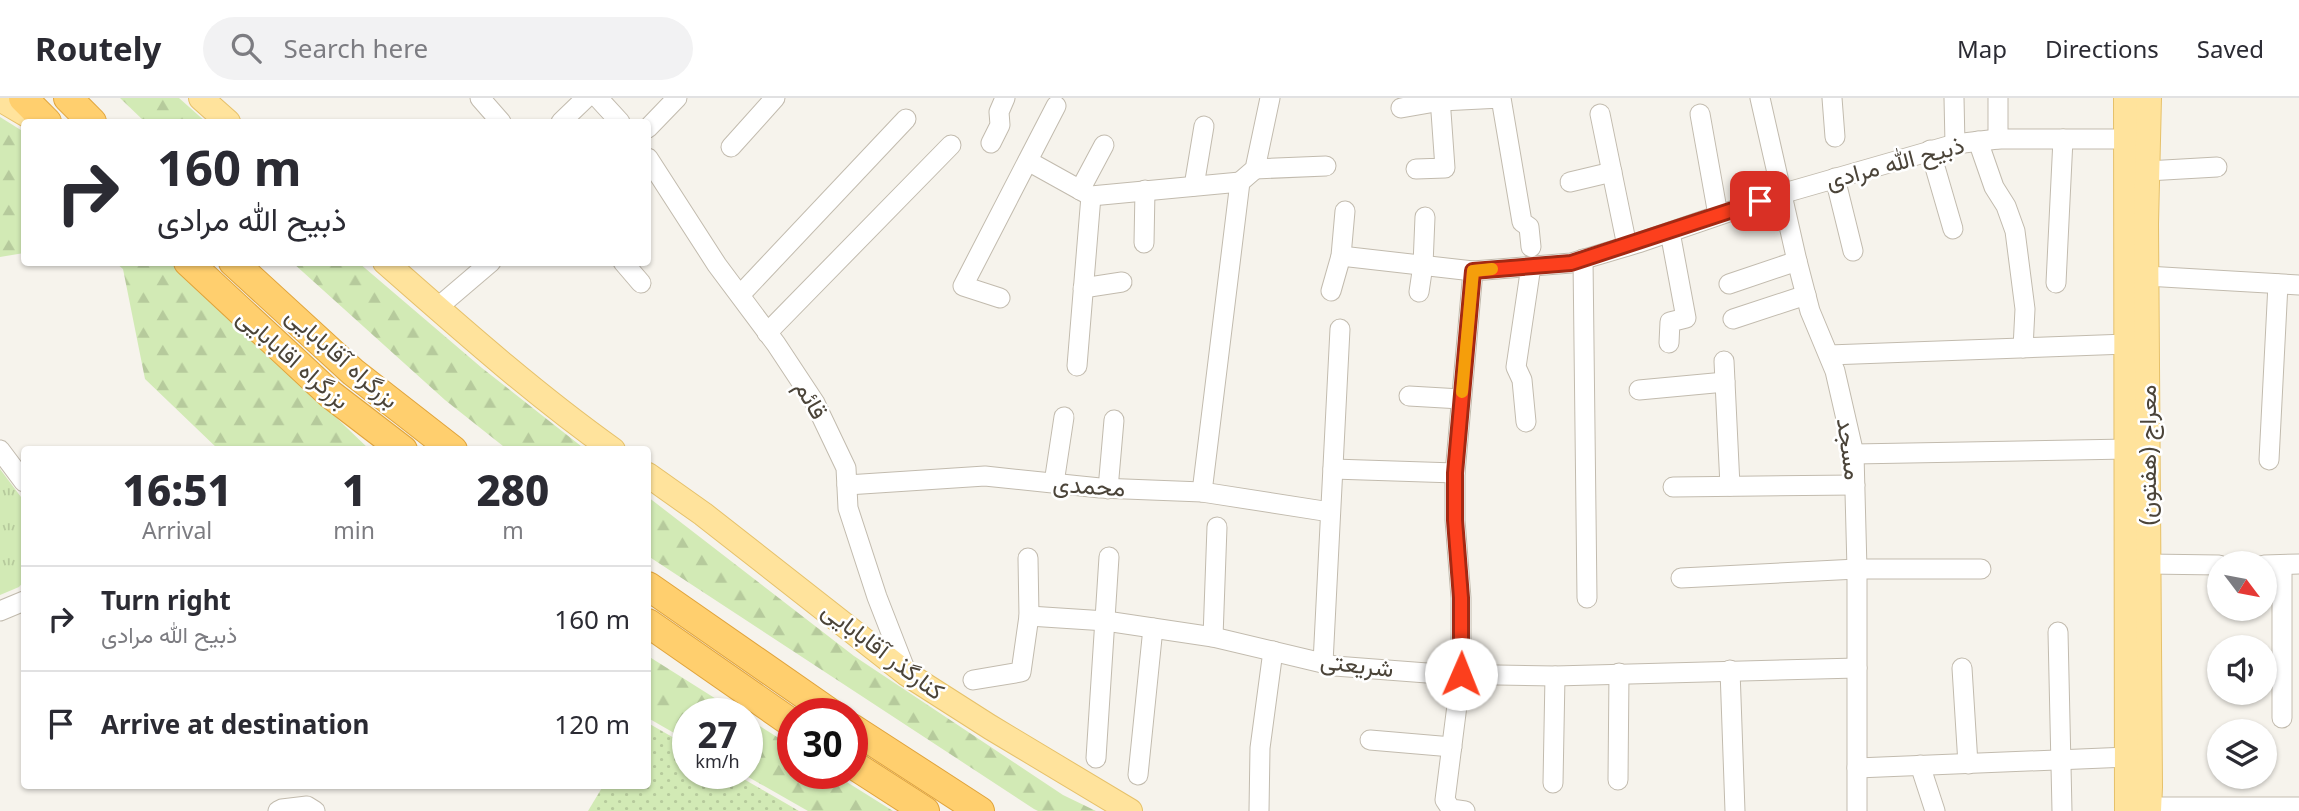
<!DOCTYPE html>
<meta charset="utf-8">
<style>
body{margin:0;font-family:"Noto Sans",Vazirmatn,sans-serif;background:#f2f2f3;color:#2b2b33;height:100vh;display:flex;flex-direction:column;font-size:26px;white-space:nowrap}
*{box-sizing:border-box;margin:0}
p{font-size:23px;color:#7c7c81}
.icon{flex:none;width:38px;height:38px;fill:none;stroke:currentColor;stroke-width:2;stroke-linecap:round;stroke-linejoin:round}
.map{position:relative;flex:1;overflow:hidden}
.sheet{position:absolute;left:21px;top:348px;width:630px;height:343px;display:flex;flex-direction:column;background:#fff;border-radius:7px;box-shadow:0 2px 5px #0004}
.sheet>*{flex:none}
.hud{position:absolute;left:21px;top:21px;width:630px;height:147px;border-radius:7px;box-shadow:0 2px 5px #0004;background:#fff;color:#2b2b33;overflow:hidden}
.needle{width:46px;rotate:122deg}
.tools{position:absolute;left:2207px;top:453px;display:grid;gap:14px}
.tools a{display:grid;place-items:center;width:70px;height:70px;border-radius:50%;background:#fff;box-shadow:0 2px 5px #0004;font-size:35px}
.speed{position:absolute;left:672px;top:600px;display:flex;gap:14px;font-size:35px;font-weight:700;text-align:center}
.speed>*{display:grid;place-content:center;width:91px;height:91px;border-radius:50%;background:#fff;box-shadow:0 2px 5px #0004;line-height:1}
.speed small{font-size:18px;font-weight:400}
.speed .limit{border:10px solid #d22;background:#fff;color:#111}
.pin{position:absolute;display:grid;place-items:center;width:60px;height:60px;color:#fff;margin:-30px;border-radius:14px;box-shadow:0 4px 10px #0006}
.me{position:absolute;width:77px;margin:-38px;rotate:1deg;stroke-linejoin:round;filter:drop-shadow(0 0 5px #0008)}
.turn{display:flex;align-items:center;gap:24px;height:147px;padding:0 21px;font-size:32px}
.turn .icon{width:91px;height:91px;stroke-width:2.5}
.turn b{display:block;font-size:49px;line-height:60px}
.eta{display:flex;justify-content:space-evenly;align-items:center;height:119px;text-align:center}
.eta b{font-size:42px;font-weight:800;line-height:49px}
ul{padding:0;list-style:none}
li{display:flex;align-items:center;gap:21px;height:105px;padding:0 21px;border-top:2px solid #e1e1e2}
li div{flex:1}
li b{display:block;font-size:26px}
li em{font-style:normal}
header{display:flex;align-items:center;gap:42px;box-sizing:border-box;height:98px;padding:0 35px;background:#fff;border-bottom:2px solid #e1e1e2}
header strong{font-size:33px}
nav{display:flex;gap:38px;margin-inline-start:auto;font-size:24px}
.search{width:490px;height:63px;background:#f2f2f3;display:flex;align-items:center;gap:18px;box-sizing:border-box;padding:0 24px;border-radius:38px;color:#7c7c81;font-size:26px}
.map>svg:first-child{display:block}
</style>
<header>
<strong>Routely</strong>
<div class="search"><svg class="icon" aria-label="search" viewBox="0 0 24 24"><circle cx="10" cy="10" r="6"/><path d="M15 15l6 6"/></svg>Search here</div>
<nav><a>Map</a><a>Directions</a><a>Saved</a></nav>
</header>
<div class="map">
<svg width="2299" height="713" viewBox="0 0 2299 713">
<defs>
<pattern id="grass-tufts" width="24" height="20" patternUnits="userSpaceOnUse" patternTransform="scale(1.75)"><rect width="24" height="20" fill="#d2eab5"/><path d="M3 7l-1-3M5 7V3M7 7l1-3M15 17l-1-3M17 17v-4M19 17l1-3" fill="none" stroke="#b6ca9c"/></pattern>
<pattern id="forest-firs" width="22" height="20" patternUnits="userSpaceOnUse" patternTransform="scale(1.75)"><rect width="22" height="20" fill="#d2eab5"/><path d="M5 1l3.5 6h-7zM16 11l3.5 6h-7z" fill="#b6ca9c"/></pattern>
<pattern id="park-dots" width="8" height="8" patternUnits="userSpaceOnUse" patternTransform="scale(1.75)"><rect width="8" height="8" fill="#d2eab5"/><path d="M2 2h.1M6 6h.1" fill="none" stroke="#b6ca9c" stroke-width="1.8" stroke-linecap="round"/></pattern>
</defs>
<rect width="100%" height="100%" fill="#f6f3ec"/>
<!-- grass -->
<path fill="url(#grass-tufts)" d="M 0,371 L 24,403 L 24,483 L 19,489 L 0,497 Z"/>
<!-- forest -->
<g fill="url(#forest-firs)">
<path d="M 120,0 L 179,0 L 206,24 L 145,24 Z"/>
<path d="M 0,19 L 24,34 L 24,155 L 0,159 Z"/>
<path d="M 116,165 L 175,165 L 370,352 L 219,352 L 145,281 L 123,171 Z"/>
<path d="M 293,165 L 359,165 L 482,270 L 586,352 L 508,352 L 445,302 Z"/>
<path d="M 648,399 L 854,558 L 1063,697 L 1096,713 L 1038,713 L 1034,711 L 648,458 Z"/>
<path d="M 648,558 L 740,616 L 688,616 L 688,643 L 648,620 Z"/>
<path d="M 747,620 L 793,649 L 793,676 L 834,676 L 893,713 L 808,713 L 743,676 L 747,676 Z"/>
</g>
<!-- park -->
<path fill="url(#park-dots)" d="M 648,625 L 688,648 L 688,676 L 735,676 L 799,713 L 588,713 L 603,688 L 648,688 Z"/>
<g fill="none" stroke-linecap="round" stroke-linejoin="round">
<!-- minor casing -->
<g stroke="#c2bbae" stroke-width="21">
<g id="minor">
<path d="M 480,0 L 501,24"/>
<path d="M 598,0 L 620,24"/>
<path d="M 1760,0 L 1797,163 L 1810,213 L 1835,273 L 1854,356 L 1857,471 L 1857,713"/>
<path d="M 1832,0 L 1835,39"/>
<path d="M 1954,0 L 1955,46"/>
<path d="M 1401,10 L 1441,3 L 1501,0 L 1522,124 L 1529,129 L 1531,149"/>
<path d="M 1600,16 L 1627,148"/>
<path d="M 1700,16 L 1718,117"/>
<path d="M 561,24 L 586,0"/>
<path d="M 648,30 L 677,0"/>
<path d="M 1998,41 L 1998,0"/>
<path d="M 1978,43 L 1994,89 L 2006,108 L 2015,133 L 2025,211 L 2023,250"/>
<path d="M 991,45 L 1000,27 L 999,14 L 1005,0"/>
<path d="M 731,49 L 775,0"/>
<path d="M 1930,52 L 1953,131"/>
<path d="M 648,60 L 717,167 L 776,246 L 815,305 L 846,370 L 848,410 L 877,499 L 907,576"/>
<path d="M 1028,63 L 1091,98 L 1240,84"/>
<path d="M 1255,71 L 1326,68"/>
<path d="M 1416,71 L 1445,70 L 1440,0"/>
<path d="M 2147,73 L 2217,69"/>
<path d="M 1835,80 L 1853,153"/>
<path d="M 1570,84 L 1612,74"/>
<path d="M 1194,88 L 1204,28"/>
<path d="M 1080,92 L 1104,47"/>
<path d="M 1144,145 L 1145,92"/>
<path d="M 1341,158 L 1473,173 L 1571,165 L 1638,145 L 1781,96 L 1955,46 L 1998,41 L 2127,41"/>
<path d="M 1583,161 L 1587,500"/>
<path d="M 623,164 L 641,185"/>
<path d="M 2146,178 L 2299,187"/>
<path d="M 2056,185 L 2063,41"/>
<path d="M 1729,186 L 1797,163"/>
<path d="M 1083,190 L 1122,184"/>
<path d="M 1331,193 L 1341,158 L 1345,113"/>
<path d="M 1419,194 L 1423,167 L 1425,119"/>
<path d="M 740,197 L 906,21"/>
<path d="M 1000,200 L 963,188 L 1056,8"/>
<path d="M 437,210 L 491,164"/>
<path d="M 1733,221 L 1806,197"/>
<path d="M 767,235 L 951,47"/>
<path d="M 1669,245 L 1670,224 L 1686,220 L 1670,134"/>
<path d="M 1829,257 L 2127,246"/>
<path d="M 1724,263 L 1730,388"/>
<path d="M 1077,268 L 1091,98"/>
<path d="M 1639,292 L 1725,284"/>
<path d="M 1409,298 L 1461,301"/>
<path d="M 1526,324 L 1522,282 L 1516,269 L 1531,168"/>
<path d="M 0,352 L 24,384"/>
<path d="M 1854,356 L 2128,351"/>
<path d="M 2269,362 L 2278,186"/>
<path d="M 1333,371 L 1455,375"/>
<path d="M 1054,385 L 1064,319"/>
<path d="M 847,387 L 985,378 L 1100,390 L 1202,394 L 1330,414"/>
<path d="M 1673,389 L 1855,387"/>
<path d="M 1108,391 L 1114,322"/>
<path d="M 1202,394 L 1240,84 L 1255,71 L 1270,0"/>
<path d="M 2148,466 L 2219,467"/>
<path d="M 2264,467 L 2299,466"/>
<path d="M 1681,480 L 1857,471 L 1981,471"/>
<path d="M 0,513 L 24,503"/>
<path d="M 1029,518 L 1106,523 L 1213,539 L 1335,568 L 1440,576 L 1555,578 L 1857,570"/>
<path d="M 2058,534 L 2062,713"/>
<path d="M 1213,539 L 1217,429"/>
<path d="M 1323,565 L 1340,231"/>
<path d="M 1962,570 L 1968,666"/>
<path d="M 1730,572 L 1735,713"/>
<path d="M 973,582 L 1021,574 L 1029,518 L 1028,460"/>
<path d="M 2282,620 L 2282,467"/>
<path d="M 1370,642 L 1452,649"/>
<path d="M 1096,660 L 1109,459"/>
<path d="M 1920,667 L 1935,713"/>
<path d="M 1857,670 L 2128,659"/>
<path d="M 1138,677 L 1153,530"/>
<path d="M 1618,682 L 1619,575"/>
<path d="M 1553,685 L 1555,578"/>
<path d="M 2149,709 L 2299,709"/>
<path d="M 278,713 L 282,711 L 307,708 L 315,713"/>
<path d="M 1259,713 L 1260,650 L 1273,553"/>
<path d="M 1465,713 L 1451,711 L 1445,702 L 1461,576 L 1461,500 L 1455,422 L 1455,375 L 1473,173"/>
</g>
</g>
<!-- major casing -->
<g stroke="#e6c16a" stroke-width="26">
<g id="major">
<path d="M 201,0 L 228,24"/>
<path d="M 2126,0 L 2127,713"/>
<path d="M 0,1 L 39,24"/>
<path d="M 385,164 C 459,229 533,295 613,352"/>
<path d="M 648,377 L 703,416 L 907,576 L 990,629 L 1130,713"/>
<path d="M 2149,713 L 2150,689 L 2146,126 L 2149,0"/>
</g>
</g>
<!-- highway casing -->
<g stroke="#e0a43c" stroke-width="30">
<g id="highway">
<path d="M 23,0 L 47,24"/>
<path d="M 68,0 L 92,24"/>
<path d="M 188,164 L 330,296 L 403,352"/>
<path d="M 233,164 L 353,274 L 453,352"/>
<path d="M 648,488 L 832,616"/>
<path d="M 648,525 L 793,626"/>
<path d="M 852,630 L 980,713"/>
<path d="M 852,666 L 925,713"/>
</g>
</g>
<!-- minor -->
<use href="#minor" stroke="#fff" stroke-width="19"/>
<!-- major -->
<use href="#major" stroke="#ffe39c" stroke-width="24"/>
<!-- highway -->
<use href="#highway" stroke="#ffcf6e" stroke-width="28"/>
</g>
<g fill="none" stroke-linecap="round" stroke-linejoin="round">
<!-- route casing -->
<g stroke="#a42913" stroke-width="18">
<path id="route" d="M 1461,576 L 1461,500 L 1455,422 L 1455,375 L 1473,173 L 1571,165 L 1760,103"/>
</g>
<!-- route -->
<use href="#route" stroke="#fc3f1d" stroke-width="12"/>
<!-- slow -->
<path stroke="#f59e0b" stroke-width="12" d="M 1462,294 L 1473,173 L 1492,171"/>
</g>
<g text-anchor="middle" stroke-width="5" stroke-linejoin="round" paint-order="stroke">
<!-- street labels -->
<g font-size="24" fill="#4b4439" stroke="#fff">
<text transform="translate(1895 65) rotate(-15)" y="8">ذبیح الله مرادی</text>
<text transform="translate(342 260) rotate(41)" y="8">بزرگراه آقابابایی</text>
<text transform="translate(293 261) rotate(41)" y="8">بزرگراه اقابابایی</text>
<text transform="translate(811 302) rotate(60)" y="8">قائم</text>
<text transform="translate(1849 351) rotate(82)" y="8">مسجد</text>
<text transform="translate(2148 357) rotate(-90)" y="8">معراج (هفتون)</text>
<text transform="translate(1089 388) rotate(4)" y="8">محمدی</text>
<text transform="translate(883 553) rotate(37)" y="8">کنارگذر آقابابایی</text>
<text transform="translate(1357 567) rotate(7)" y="8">شریعتی</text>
</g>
</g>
</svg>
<div class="tools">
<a><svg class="needle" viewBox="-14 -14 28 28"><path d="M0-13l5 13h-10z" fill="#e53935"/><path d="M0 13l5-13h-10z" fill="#7c7c81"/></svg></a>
<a><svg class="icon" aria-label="sound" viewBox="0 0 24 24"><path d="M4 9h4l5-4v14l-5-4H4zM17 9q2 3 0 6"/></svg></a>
<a><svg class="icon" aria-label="layers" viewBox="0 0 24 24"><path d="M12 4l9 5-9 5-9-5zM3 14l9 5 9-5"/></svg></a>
</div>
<div class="speed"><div>27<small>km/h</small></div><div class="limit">30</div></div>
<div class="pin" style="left:1760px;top:103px;background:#d93025"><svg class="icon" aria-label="arrive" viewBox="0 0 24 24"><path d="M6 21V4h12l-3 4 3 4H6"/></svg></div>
<svg class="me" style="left:1461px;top:576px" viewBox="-20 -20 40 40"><circle r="19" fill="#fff"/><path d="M0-13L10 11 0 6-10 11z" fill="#fc3f1d"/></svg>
<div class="hud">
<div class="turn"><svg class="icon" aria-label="right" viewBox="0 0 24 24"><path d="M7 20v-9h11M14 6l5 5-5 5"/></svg><div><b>160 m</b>ذبیح الله مرادی</div></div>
</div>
<section class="sheet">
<div class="eta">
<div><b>16:51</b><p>Arrival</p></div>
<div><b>1</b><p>min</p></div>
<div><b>280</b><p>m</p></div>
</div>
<ul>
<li><svg class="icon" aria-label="right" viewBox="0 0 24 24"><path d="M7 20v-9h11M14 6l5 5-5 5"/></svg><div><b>Turn right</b><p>ذبیح الله مرادی</p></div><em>160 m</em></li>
<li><svg class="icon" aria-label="arrive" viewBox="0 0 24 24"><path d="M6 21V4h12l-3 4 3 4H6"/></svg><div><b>Arrive at destination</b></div><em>120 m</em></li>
</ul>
</section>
</div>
